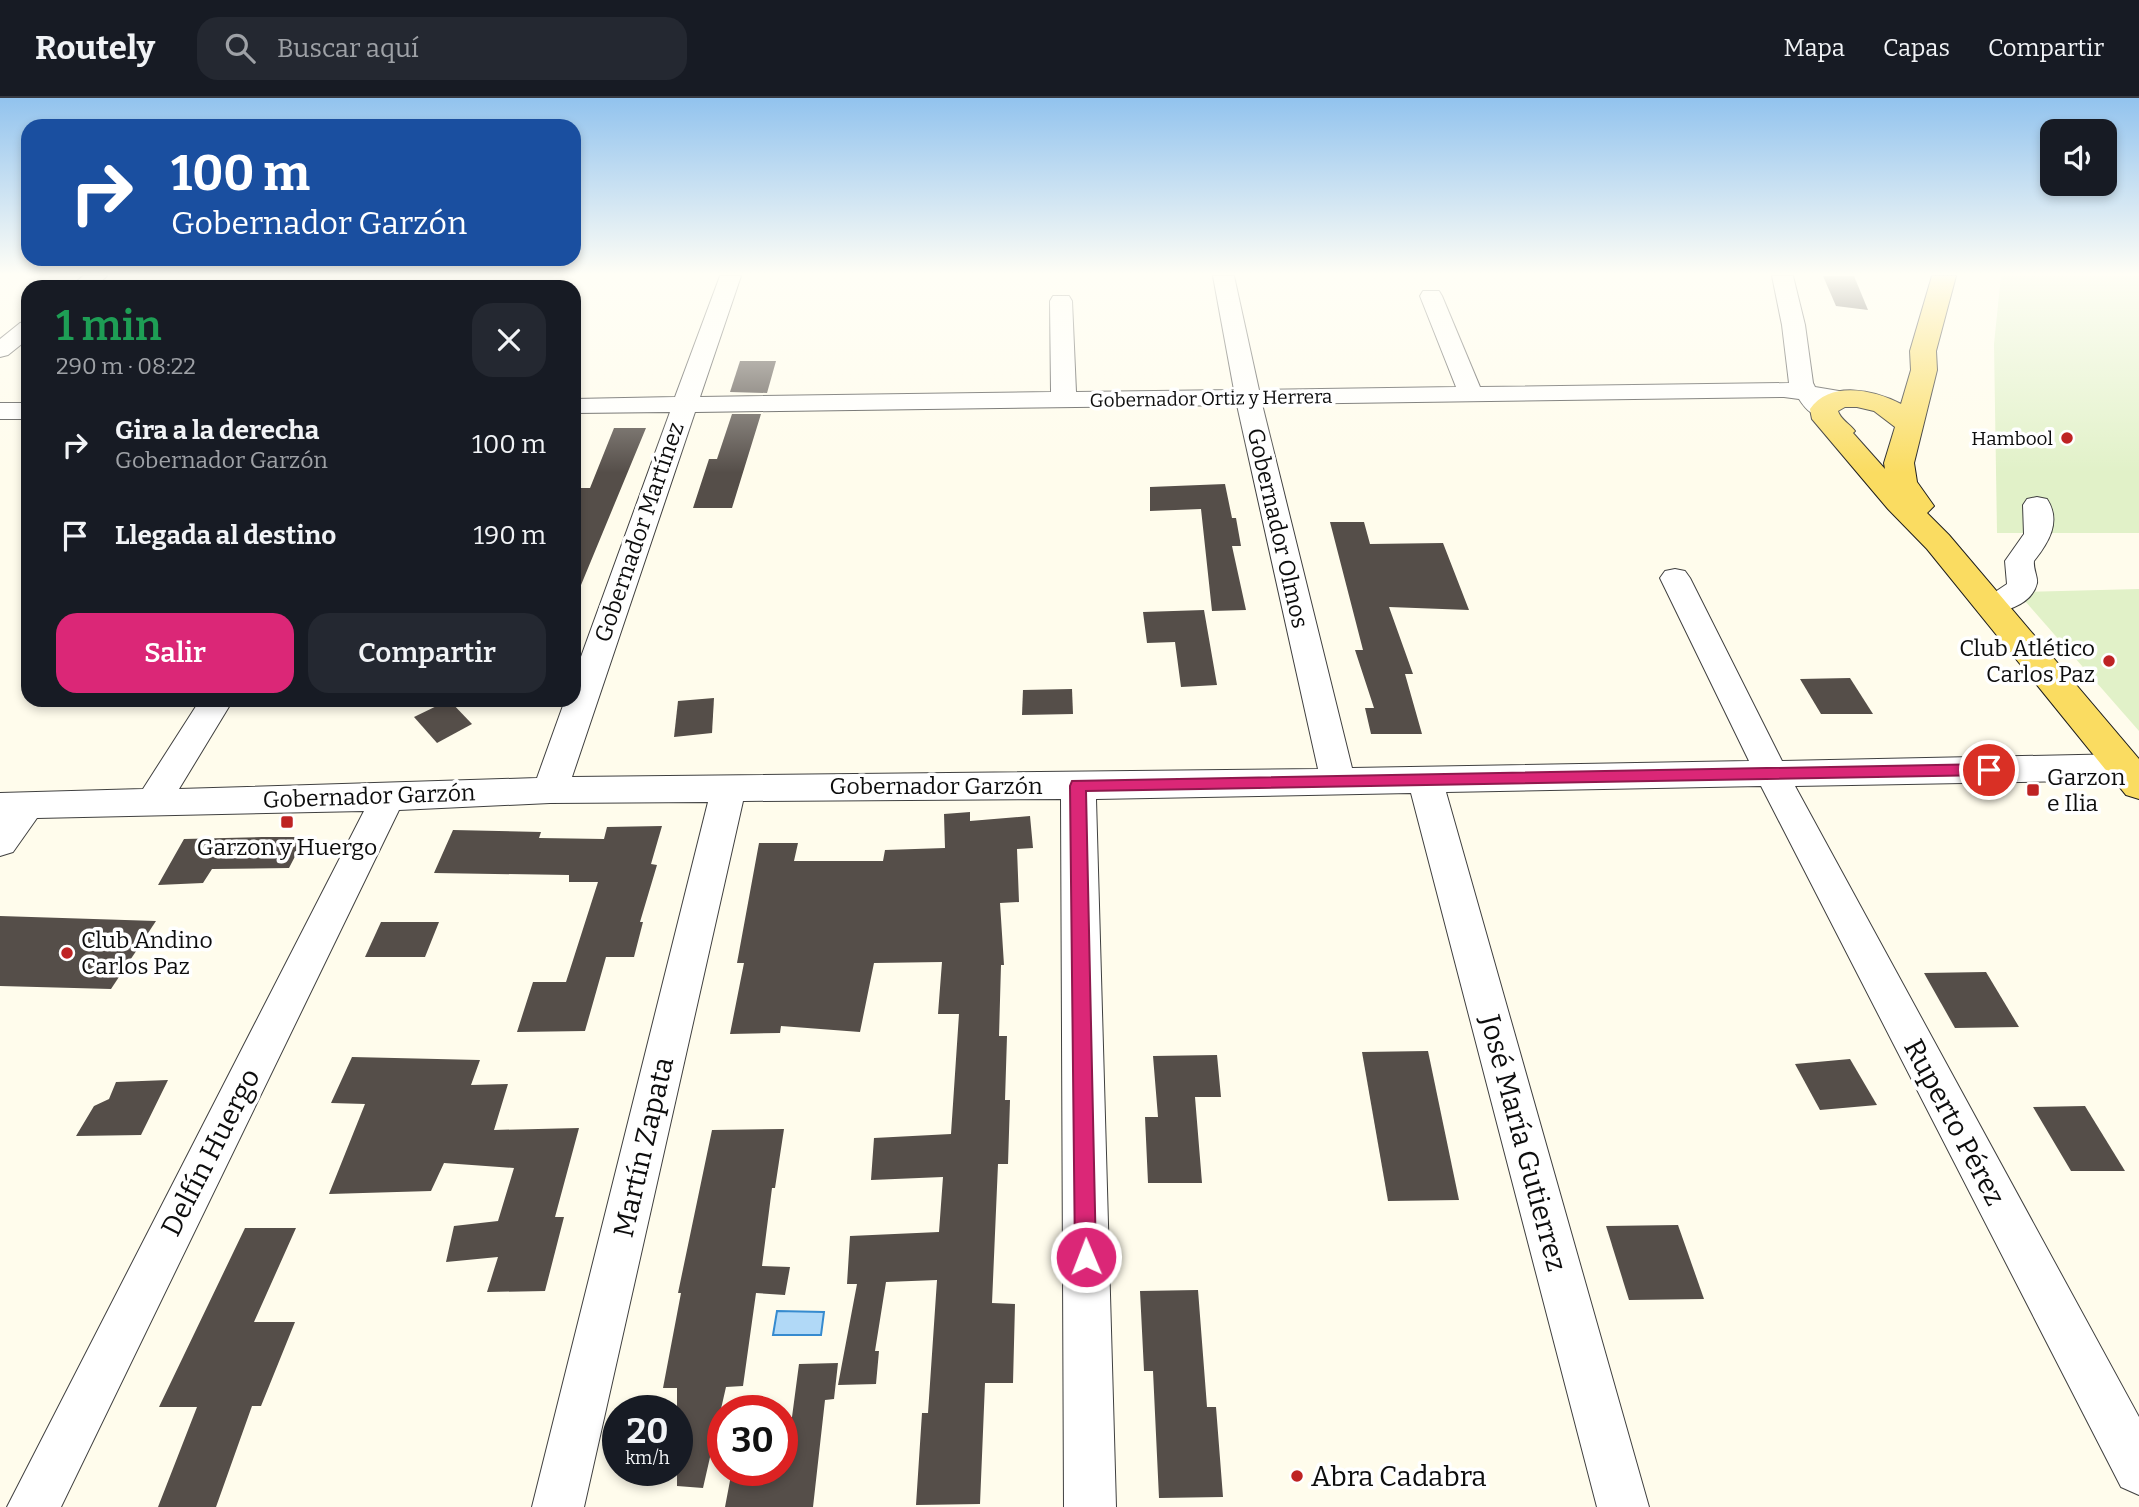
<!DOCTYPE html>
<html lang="es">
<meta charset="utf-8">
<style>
body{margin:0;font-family:Bitter,serif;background:#242831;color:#f1f3f6;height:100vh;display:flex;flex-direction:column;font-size:26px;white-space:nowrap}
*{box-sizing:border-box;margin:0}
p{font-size:23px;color:#9ea1a6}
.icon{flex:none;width:38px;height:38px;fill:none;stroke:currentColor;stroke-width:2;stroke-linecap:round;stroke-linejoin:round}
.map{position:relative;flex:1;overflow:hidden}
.sheet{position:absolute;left:21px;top:182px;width:560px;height:427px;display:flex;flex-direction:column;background:#171b24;border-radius:21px;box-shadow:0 4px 10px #0003}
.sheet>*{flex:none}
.hud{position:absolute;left:21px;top:21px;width:560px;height:147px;border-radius:21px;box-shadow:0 4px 10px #0003;background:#1a4fa0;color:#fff;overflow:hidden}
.tools{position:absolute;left:2040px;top:21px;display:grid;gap:14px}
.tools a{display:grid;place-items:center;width:77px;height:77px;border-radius:14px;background:#171b24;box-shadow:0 4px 10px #0003;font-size:35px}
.speed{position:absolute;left:602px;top:1297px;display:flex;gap:14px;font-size:35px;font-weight:700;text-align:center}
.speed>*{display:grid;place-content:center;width:91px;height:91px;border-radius:50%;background:#171b24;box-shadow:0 4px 10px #0003;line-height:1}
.speed small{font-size:18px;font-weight:400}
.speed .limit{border:10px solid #d22;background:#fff;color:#111}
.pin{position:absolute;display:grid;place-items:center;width:60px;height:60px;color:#fff;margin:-30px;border:4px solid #fff;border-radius:50%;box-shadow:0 2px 7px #0007}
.me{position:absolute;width:77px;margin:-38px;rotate:359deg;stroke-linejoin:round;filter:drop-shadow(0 0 5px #0008)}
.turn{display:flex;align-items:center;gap:24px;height:147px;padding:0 35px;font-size:32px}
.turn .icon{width:91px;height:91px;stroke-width:2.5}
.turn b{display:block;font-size:49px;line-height:60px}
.round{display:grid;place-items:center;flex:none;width:74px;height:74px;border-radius:21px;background:#242831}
.overview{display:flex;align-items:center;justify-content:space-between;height:119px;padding:0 35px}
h1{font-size:42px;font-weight:600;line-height:52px;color:#1e9e55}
.action{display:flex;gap:14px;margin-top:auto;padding:14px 35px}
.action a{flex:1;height:80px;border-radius:21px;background:#db2777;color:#fff;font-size:28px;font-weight:600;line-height:80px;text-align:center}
.action a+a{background:#242831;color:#f1f3f6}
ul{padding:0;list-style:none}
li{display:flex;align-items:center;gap:21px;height:91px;padding:0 35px}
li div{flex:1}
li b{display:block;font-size:26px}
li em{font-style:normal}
header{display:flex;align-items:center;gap:42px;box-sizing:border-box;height:98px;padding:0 35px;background:#171b24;border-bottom:2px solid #363941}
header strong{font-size:33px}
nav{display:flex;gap:38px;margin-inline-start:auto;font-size:24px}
.search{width:490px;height:63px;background:#242831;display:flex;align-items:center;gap:18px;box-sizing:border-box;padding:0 24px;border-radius:21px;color:#9ea1a6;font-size:26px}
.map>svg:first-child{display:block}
</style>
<header>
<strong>Routely</strong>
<div class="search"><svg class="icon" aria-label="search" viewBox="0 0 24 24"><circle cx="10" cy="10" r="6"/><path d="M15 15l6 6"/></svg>Buscar aquí</div>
<nav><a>Mapa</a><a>Capas</a><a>Compartir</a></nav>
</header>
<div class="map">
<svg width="2139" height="1409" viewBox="0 0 2139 1409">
<rect width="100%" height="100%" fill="#fffcec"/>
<!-- pitch -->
<g fill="#e1f1c8">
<path d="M 2001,178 L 2139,178 L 2139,435 L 1997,435 L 1994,246 Z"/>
<path d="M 2139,491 L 2139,633 L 2017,494 Z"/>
</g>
<!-- water -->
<path fill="#b1d9f7" stroke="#368bcf" stroke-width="2" d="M 777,1213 L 824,1214 L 821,1237 L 773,1237 Z"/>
<!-- building -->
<g fill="#554e49">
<path d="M 1823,178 L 1854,178 L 1868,212 L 1836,208 Z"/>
<path d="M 740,263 L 776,263 L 767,295 L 730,294 Z"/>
<path d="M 732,316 L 761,316 L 732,410 L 693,410 L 709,361 L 717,361 Z"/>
<path d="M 614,330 L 646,330 L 574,504 L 574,404 L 580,390 L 590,390 Z"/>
<path d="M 1225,386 L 1232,420 L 1236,420 L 1241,448 L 1232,448 L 1246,512 L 1212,513 L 1201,411 L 1150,413 L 1150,389 Z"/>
<path d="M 1330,424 L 1364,424 L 1370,446 L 1443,445 L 1469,512 L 1389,509 L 1413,576 L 1405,576 L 1422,636 L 1371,636 L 1365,610 L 1374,610 L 1355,552 L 1363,552 Z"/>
<path d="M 1204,512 L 1217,587 L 1181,589 L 1175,544 L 1147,545 L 1143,514 Z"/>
<path d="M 1850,580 L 1873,616 L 1821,616 L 1800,581 Z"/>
<path d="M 1072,591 L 1073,616 L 1022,617 L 1023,592 Z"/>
<path d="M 714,600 L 712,635 L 674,639 L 678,603 Z"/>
<path d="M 449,602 L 472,626 L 437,645 L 414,619 Z"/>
<path d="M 970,714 L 970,723 L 1030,718 L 1033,750 L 1017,751 L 1019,804 L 1000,805 L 1004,867 L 1001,867 L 999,938 L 1007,938 L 1005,1002 L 1010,1002 L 1008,1066 L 998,1066 L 992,1205 L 1015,1206 L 1013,1285 L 985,1285 L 980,1406 L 916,1407 L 922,1315 L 928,1315 L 937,1182 L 886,1184 L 875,1253 L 879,1253 L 876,1286 L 838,1287 L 857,1186 L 847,1186 L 850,1138 L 939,1134 L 943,1079 L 871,1082 L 874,1040 L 951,1036 L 959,916 L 938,916 L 942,864 L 874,865 L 860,934 L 781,928 L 780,935 L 730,936 L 744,865 L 737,865 L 759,745 L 798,745 L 794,763 L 883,763 L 885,752 L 945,750 L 944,716 Z"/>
<path d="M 662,728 L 651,766 L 657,767 L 640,824 L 643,824 L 634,859 L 606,859 L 585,933 L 517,934 L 533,884 L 566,884 L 598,784 L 569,784 L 569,777 L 434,775 L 453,732 L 541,734 L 539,740 L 604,741 L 607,729 Z"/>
<path d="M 262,739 L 305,739 L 289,770 L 212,771 L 203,785 L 158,787 L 184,741 Z"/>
<path d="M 0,818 L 156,823 L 111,891 L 0,888 Z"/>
<path d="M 381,824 L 439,824 L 425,859 L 365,859 Z"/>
<path d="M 1986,874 L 2019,929 L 1955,930 L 1924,875 Z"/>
<path d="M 1428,953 L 1459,1102 L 1388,1103 L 1362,954 Z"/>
<path d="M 1217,957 L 1221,999 L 1195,999 L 1202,1085 L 1148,1085 L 1145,1019 L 1158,1019 L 1153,958 Z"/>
<path d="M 352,959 L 480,962 L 471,987 L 508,986 L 494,1032 L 579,1030 L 555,1119 L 564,1119 L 545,1193 L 487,1194 L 498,1159 L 446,1164 L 454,1128 L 498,1123 L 514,1070 L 444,1065 L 431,1093 L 329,1096 L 365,1006 L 331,1005 Z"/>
<path d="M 1850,961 L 1877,1007 L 1820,1012 L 1795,966 Z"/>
<path d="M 168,982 L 141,1037 L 76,1038 L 94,1008 L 109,1001 L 116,984 Z"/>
<path d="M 2085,1008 L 2125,1073 L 2071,1073 L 2033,1009 Z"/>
<path d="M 784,1031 L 775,1090 L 772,1090 L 762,1168 L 790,1169 L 785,1197 L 756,1195 L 743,1288 L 726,1289 L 703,1390 L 677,1388 L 677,1290 L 663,1290 L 681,1195 L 678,1195 L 712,1032 Z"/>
<path d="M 1678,1127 L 1704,1201 L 1629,1202 L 1606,1128 Z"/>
<path d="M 245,1130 L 296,1130 L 254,1224 L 295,1224 L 261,1308 L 252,1308 L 216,1409 L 158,1409 L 197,1309 L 159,1309 Z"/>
<path d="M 1198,1192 L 1207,1309 L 1216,1309 L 1223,1399 L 1159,1400 L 1153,1273 L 1144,1273 L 1140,1193 Z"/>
<path d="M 838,1265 L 834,1301 L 825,1302 L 813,1409 L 725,1409 L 732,1372 L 782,1372 L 782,1319 L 792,1319 L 799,1266 Z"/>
</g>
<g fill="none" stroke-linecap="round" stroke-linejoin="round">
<!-- minor casing -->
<g stroke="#404040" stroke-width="2">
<g id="minor">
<path d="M 83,178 L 107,178 L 95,189 L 70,189 Z"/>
<path d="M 720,178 L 741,178 L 700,299 L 1051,294 L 1050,203 L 1053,198 L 1069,198 L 1072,203 L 1076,294 L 1234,292 L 1213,178 L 1234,178 L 1259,292 L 1456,289 L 1420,198 L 1423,193 L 1439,193 L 1442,198 L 1480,289 L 1789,285 L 1782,227 L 1772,178 L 1793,178 L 1805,227 L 1813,285 L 1815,289 L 1857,296 L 1860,301 L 1857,306 L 1848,308 L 1827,306 L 1830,310 L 1827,315 C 1812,319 1807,313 1799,301 L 1784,299 L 1262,306 L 1352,670 L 1749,663 L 1660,480 L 1665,473 L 1675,471 L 1685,473 L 1690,480 L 1782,663 L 2125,656 L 2137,660 L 2137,678 L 2125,682 L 1795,688 L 2139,1319 L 2139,1397 L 2121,1389 L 1761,688 L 1446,694 L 1649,1409 L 1597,1409 L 1411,695 L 1096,701 L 1116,1409 L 1064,1409 L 1061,701 L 743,703 L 584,1409 L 532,1409 L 708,704 L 550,705 L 399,712 L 61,1409 L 7,1409 L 364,713 L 37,720 L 13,754 L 0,758 L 0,695 L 143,691 L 200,602 L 233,602 L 179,691 L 537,680 L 565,602 L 574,602 L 574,578 L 670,314 L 574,315 L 574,301 L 675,299 ZM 1237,307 L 1318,671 L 572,679 L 695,314 Z"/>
<path d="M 28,223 L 28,241 L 8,257 L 0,259 L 0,241 L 20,225 Z"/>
<rect x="0" y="305" width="28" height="16"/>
<path d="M 2037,399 L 2047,401 C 2062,424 2048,445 2034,463 C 2033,471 2038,479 2037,485 C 2032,508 1998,518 1979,513 L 1975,506 L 1979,499 L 1995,494 L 2007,486 L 2005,463 L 2024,436 L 2023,407 L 2027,401 Z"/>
</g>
</g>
<!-- major casing -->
<g stroke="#1e1e1e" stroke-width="2">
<path id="major" d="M 1932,178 L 1956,178 L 1936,253 L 1937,272 L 1914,365 L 1917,384 L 1934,408 L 1927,415 L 1949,437 L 2139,661 L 2139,701 L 2126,697 L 1927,451 L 1888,411 L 1812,321 L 1810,311 C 1830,282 1875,292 1901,306 L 1911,272 L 1910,253 ZM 1857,309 L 1874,313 L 1895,329 L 1884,365 L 1885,371 L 1853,335 L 1855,333 C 1850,326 1840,321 1838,313 L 1845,309 Z"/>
</g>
<!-- minor -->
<use href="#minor" fill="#fff" fill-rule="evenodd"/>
<!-- major -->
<use href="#major" fill="#fadc61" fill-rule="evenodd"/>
</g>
<!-- sky -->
<linearGradient id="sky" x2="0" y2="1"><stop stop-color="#92c3ee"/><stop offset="0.47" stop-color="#fffef6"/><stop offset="1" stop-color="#fffef6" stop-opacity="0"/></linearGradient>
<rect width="2139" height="375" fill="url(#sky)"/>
<!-- route -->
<path fill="#db2777" stroke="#8e194d" stroke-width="2" d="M 1989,666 L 1997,672 L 1989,677 L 1086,693 L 1096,1159 L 1093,1167 L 1086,1170 L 1078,1167 L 1075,1159 L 1070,688 L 1072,683 Z"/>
<!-- markers -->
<g fill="#be2323" stroke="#fff" stroke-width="2.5">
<circle cx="2067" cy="340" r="7"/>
<circle cx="2109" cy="563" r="7"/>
<rect x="2026" y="685" width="14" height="14" rx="3.5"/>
<rect x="280" y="717" width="14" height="14" rx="3.5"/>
<circle cx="67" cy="855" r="7"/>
<circle cx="1297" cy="1378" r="7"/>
</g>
<g text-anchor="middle" stroke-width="7" stroke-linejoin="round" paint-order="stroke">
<!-- far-street labels -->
<g font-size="19" fill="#0d0d0d" stroke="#fff">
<text transform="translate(1211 300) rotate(-1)" y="7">Gobernador Ortiz y Herrera</text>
</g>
<!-- far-poi labels -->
<g font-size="19" fill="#0d0d0d" stroke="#fff" text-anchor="end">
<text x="2053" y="347">Hambool</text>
</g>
<!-- street labels -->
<g font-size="23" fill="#0d0d0d" stroke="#fff">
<text transform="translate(1278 430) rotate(77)" y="8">Gobernador Olmos</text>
<text transform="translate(639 434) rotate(-71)" y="8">Gobernador Martínez</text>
<text x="936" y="696">Gobernador Garzón</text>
<text transform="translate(369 698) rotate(-2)" y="8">Gobernador Garzón</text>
</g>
<!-- poi labels -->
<g font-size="23" fill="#0d0d0d" stroke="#fff" text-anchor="start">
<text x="2095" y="558" text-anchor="end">Club Atlético<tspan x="2095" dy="26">Carlos Paz</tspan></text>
<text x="2047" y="687">Garzon<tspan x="2047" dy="26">e Ilia</tspan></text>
<text x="287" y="757" text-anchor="middle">Garzon y Huergo</text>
<text x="81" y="850">Club Andino<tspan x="81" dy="26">Carlos Paz</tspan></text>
</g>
<!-- near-street labels -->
<g font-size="28" fill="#0d0d0d" stroke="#fff">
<text transform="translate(1955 1024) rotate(62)" y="10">Ruperto Pérez</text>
<text transform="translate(1524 1045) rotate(75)" y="10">José María Gutierrez</text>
<text transform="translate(643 1049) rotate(-77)" y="10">Martín Zapata</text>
<text transform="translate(210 1054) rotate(-63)" y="10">Delfín Huergo</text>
</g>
<!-- near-poi labels -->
<g font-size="28" fill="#0d0d0d" stroke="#fff" text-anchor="start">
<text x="1311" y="1388">Abra Cadabra</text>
</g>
</g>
</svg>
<div class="tools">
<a><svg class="icon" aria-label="sound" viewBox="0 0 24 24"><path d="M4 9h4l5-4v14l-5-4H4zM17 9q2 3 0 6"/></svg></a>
</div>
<div class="speed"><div>20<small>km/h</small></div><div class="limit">30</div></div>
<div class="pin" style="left:1989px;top:672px;background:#d93025"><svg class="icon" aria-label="arrive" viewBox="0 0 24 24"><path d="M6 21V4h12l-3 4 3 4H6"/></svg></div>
<svg class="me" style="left:1086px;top:1159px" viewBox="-20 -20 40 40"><circle r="17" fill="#db2777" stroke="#fff" stroke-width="3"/><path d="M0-11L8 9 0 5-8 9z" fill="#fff"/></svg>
<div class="hud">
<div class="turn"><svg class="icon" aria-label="right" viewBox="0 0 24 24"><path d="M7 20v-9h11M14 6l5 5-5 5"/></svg><div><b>100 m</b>Gobernador Garzón</div></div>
</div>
<section class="sheet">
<div class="overview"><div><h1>1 min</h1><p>290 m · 08:22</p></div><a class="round"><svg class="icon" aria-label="close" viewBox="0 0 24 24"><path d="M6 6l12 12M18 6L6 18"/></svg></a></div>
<ul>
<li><svg class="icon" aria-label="right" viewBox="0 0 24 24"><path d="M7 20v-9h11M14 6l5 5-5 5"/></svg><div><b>Gira a la derecha</b><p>Gobernador Garzón</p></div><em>100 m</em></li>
<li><svg class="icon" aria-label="arrive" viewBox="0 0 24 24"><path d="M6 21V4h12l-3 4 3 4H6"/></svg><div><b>Llegada al destino</b></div><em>190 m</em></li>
</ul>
<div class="action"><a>Salir</a><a>Compartir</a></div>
</section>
</div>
